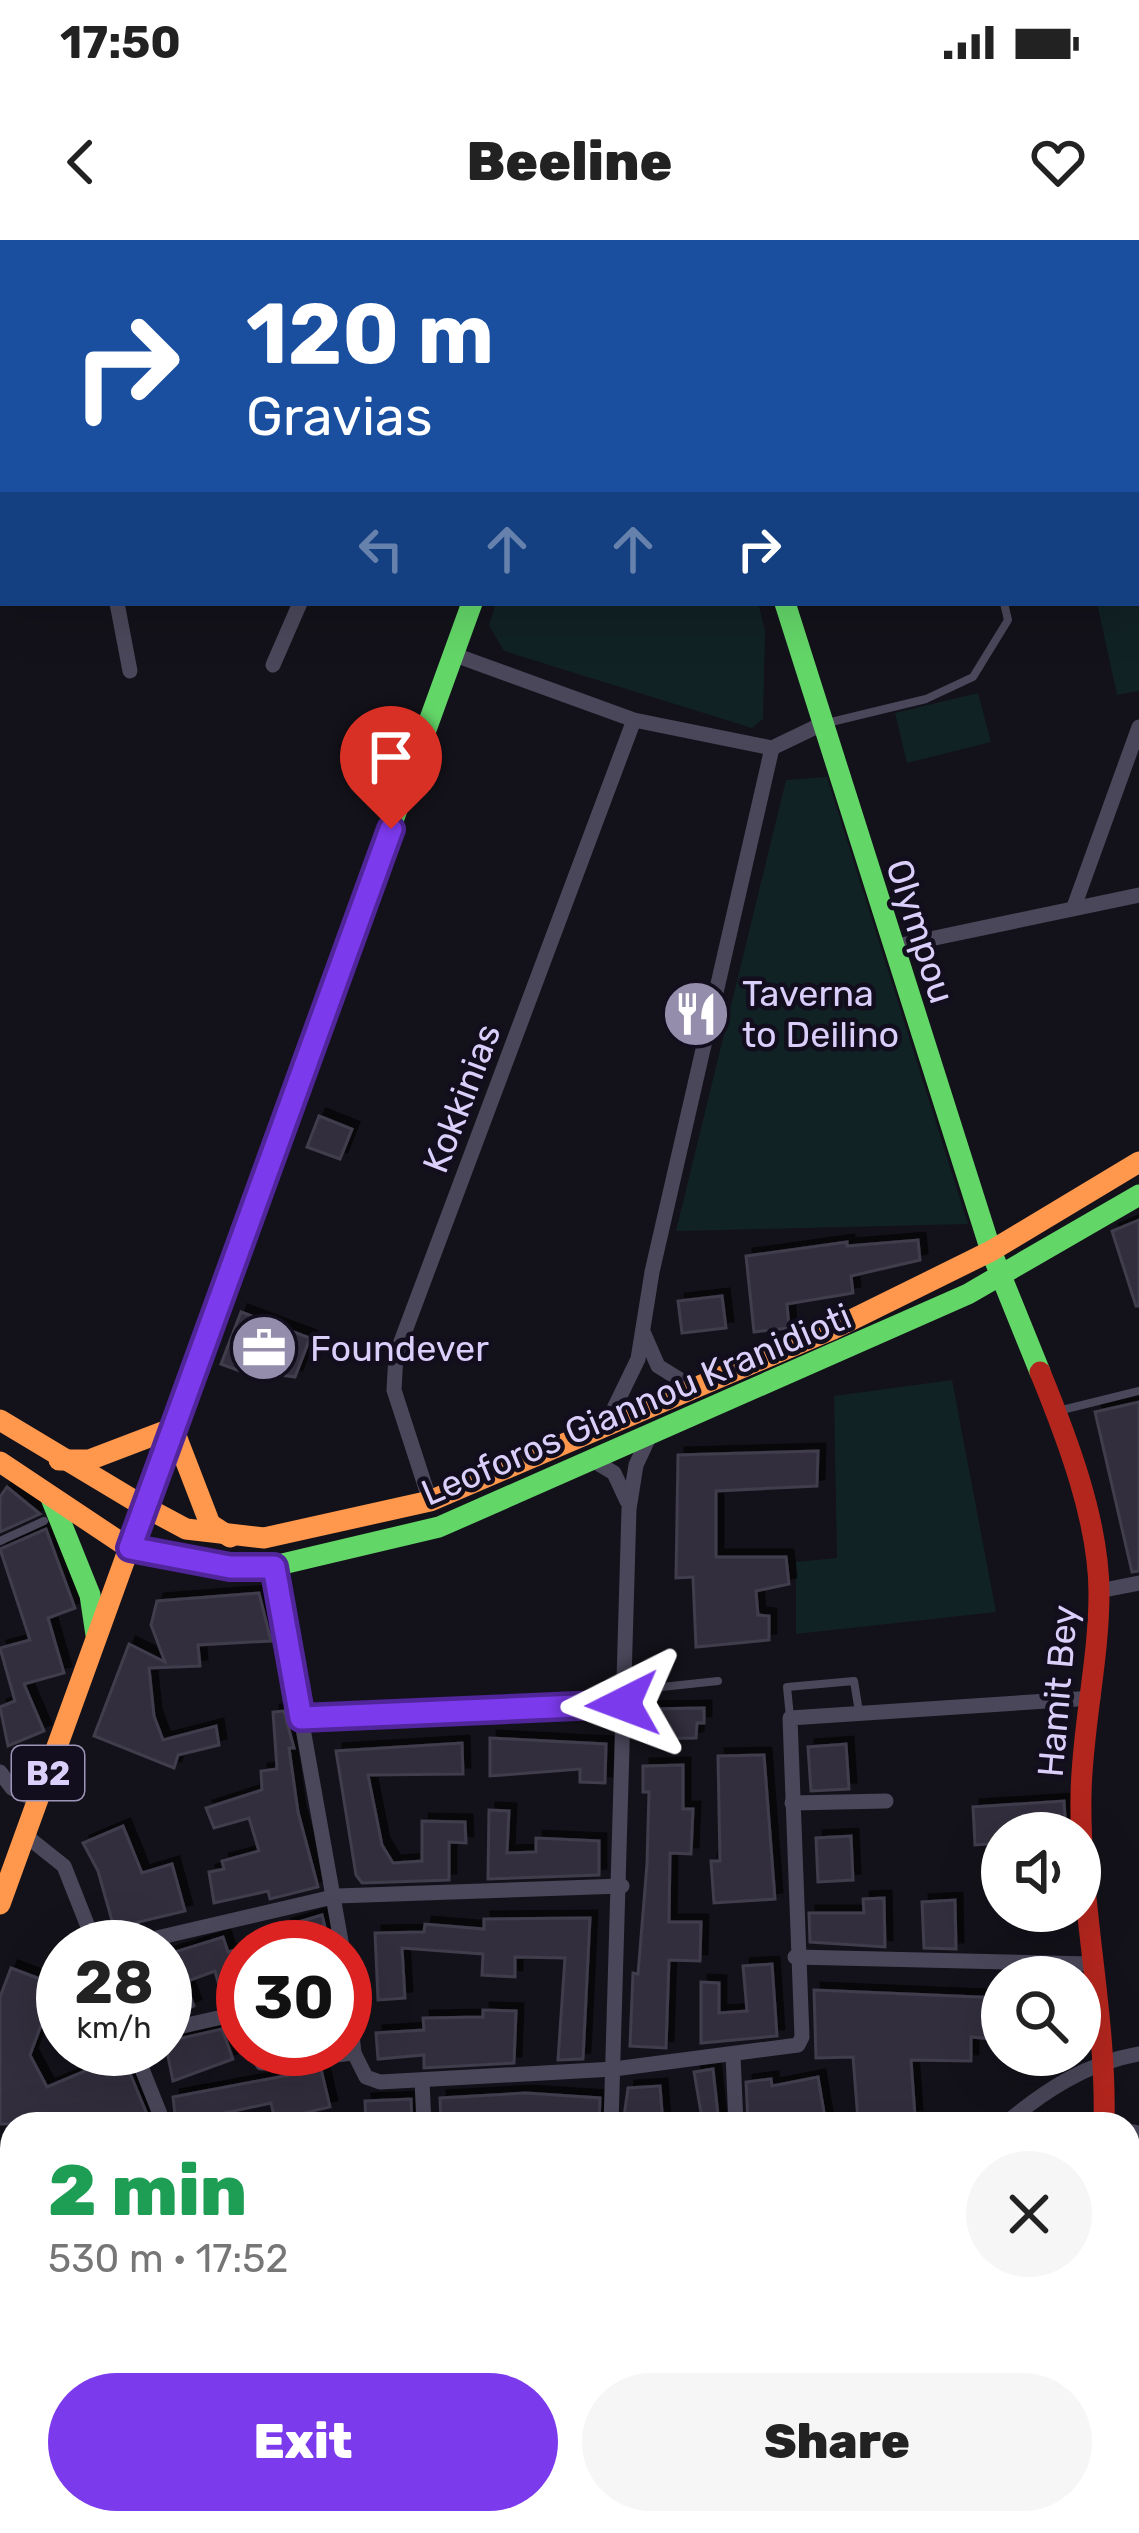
<!DOCTYPE html>
<meta charset="utf-8">
<style>
body{margin:0;font-family:Rubik,sans-serif;background:#f6f6f6;color:#222;height:100vh;display:flex;flex-direction:column;font-size:45px;white-space:nowrap}
*{box-sizing:border-box;margin:0}
p{font-size:39px;color:#767676}
.icon{flex:none;width:66px;height:66px;fill:none;stroke:currentColor;stroke-width:2;stroke-linecap:round;stroke-linejoin:round}
.map{position:relative;flex:1;overflow:hidden}
.side{position:absolute;left:0px;top:1872px;width:1140px;height:423px;display:flex;flex-direction:column;background:#fff;border-radius:36px 36px 0 0;box-shadow:0 12px 48px #0002}
.side>*{flex:none}
.banner{position:absolute;left:0px;top:0px;width:1140px;height:366px;box-shadow:0 12px 48px #0002;background:#1a4fa0;color:#fff;overflow:hidden}
.fabs{position:absolute;left:981px;top:1572px;display:grid;gap:24px}
.fabs a{display:grid;place-items:center;width:120px;height:120px;border-radius:50%;background:#fff;box-shadow:0 12px 48px #0002;font-size:60px}
.speed{position:absolute;left:36px;top:1680px;display:flex;gap:24px;font-size:60px;font-weight:700;text-align:center}
.speed>*{display:grid;place-content:center;width:156px;height:156px;border-radius:50%;background:#fff;box-shadow:0 12px 48px #0002;line-height:1}
.speed small{font-size:30px;font-weight:400}
.speed .limit{border:18px solid #d22;background:#fff;color:#111}
.pin{position:absolute;display:grid;place-items:center;width:102px;height:102px;color:#fff;margin:-123px -51px;border-radius:50% 50% 50% 0;rotate:-45deg;box-shadow:0 0 12px #0007}
.pin .icon{rotate:45deg}
.me{position:absolute;width:132px;margin:-66px;rotate:267deg;stroke-linejoin:round;filter:drop-shadow(0 0 9px #0008)}
.turn{display:flex;align-items:center;gap:42px;height:252px;padding:0 48px;font-size:54px}
.turn .icon{width:156px;height:156px;stroke-width:2.5}
.turn b{display:block;font-size:84px;line-height:102px}
.lanes{display:flex;align-items:center;height:114px;padding:0 48px;background:#0003;justify-content:center;gap:60px;direction:ltr}
.lanes .off{opacity:.35}
.round{display:grid;place-items:center;flex:none;width:126px;height:126px;border-radius:63px;background:#f6f6f6}
.head{display:flex;align-items:center;justify-content:space-between;height:204px;padding:0 48px}
h1{font-size:72px;font-weight:800;line-height:90px;color:#1e9e55}
.action{display:flex;gap:24px;margin-top:auto;padding:24px 48px}
.action a{flex:1;height:138px;border-radius:72px;background:#7c3aed;color:#fff;font-size:48px;font-weight:800;line-height:138px;text-align:center}
.action a+a{background:#f6f6f6;color:#222}
.status{display:flex;justify-content:space-between;align-items:center;height:84px;padding:0 60px;background:#fff;direction:ltr}
.status svg{height:33px;fill:currentColor}
header{display:flex;justify-content:space-between;align-items:center;height:156px;padding:0 48px;background:#fff;font-size:54px;font-weight:800}
.map>svg:first-child{display:block}
</style>
<div class="status"><b>17:50</b><svg viewBox="0 0 49 12"><path d="M0 12V9h3v3zM5 12V6h3v6zM10 12V3h3v9zM15 12V0h3v12zM26 1h20v11H26zM47 4h2v5h-2z"/></svg></div>
<header><svg class="icon" aria-label="back" viewBox="0 0 24 24"><path d="M15 5l-7 7 7 7"/></svg>Beeline<svg class="icon" aria-label="heart" viewBox="0 0 24 24"><path d="M12 20l-8-8c-3-5 5-10 8-4 3-6 11-1 8 4z"/></svg></header>
<div class="map">
<svg width="1139" height="2293" viewBox="0 0 1139 2293">
<defs>
<filter id="shadow"><feDropShadow dx="7" dy="-7" stdDeviation="0" flood-color="#0009"/></filter>
</defs>
<rect width="100%" height="100%" fill="#13121a"/>
<!-- green -->
<g fill="#112224">
<path d="M 763,0 L 1139,0 L 1139,451 L 1117,455 L 1097,363 L 1137,363 L 1137,3 Z"/>
<path d="M 496,363 L 758,363 L 765,390 L 763,479 L 752,488 L 504,411 L 489,385 Z"/>
<path d="M 978,453 L 991,502 L 907,523 L 895,473 Z"/>
<path d="M 827,537 L 968,984 L 676,991 L 786,540 Z"/>
<path d="M 952,1140 L 996,1372 L 796,1394 L 796,1322 L 837,1318 L 834,1156 Z"/>
</g>
<!-- building -->
<g fill="#332f3c" stroke="#413c4d" stroke-width="3" filter="url(#shadow)">
<path d="M 319,876 L 352,889 L 340,919 L 307,907 Z"/>
<path d="M 1139,980 L 1139,1066 L 1136,1066 L 1112,991 Z"/>
<path d="M 918,1000 L 920,1020 L 851,1036 L 853,1053 L 787,1064 L 789,1088 L 754,1092 L 746,1016 L 847,1002 L 847,1006 Z"/>
<path d="M 722,1056 L 726,1088 L 682,1093 L 678,1061 Z"/>
<path d="M 241,1072 L 310,1098 L 295,1137 L 267,1133 L 264,1140 L 221,1124 Z"/>
<path d="M 1139,1162 L 1139,1331 L 1132,1332 L 1095,1172 Z"/>
<path d="M 818,1211 L 817,1246 L 716,1251 L 716,1317 L 786,1317 L 789,1344 L 756,1351 L 758,1375 L 769,1376 L 769,1400 L 696,1407 L 693,1337 L 676,1338 L 678,1215 Z"/>
<path d="M 7,1247 L 40,1274 L 0,1292 L 0,1257 Z"/>
<path d="M 46,1289 L 75,1368 L 48,1378 L 64,1433 L 24,1444 L 44,1491 L 8,1506 L 0,1467 L 15,1461 L 0,1408 L 30,1400 L 0,1309 Z"/>
<path d="M 259,1353 L 271,1401 L 198,1405 L 200,1426 L 149,1428 L 154,1476 L 163,1500 L 216,1486 L 219,1505 L 178,1515 L 174,1528 L 94,1496 L 129,1404 L 165,1422 L 151,1385 L 157,1361 Z"/>
<path d="M 704,1468 L 704,1483 L 697,1483 L 696,1498 L 645,1499 L 644,1469 Z"/>
<path d="M 284,1471 L 294,1508 L 289,1508 L 298,1572 L 318,1647 L 270,1659 L 268,1651 L 214,1663 L 209,1632 L 224,1629 L 222,1621 L 259,1611 L 249,1578 L 214,1588 L 206,1568 L 262,1550 L 261,1531 L 277,1529 L 273,1472 Z"/>
<path d="M 490,1498 L 606,1504 L 605,1543 L 580,1542 L 580,1529 L 490,1536 Z"/>
<path d="M 462,1503 L 463,1534 L 368,1535 L 382,1605 L 393,1623 L 422,1621 L 422,1581 L 465,1582 L 466,1603 L 449,1602 L 449,1640 L 362,1643 L 356,1635 L 336,1511 Z"/>
<path d="M 846,1504 L 849,1549 L 811,1551 L 808,1507 Z"/>
<path d="M 764,1515 L 775,1659 L 714,1663 L 711,1621 L 720,1621 L 718,1516 Z"/>
<path d="M 683,1525 L 683,1569 L 693,1569 L 691,1614 L 670,1613 L 669,1682 L 701,1682 L 700,1721 L 669,1720 L 666,1808 L 630,1806 L 633,1733 L 638,1734 L 647,1624 L 649,1552 L 643,1552 L 643,1526 Z"/>
<path d="M 1064,1561 L 1066,1593 L 1002,1593 L 1002,1603 L 975,1605 L 973,1567 Z"/>
<path d="M 489,1570 L 509,1571 L 507,1613 L 536,1612 L 536,1598 L 599,1601 L 599,1635 L 488,1639 Z"/>
<path d="M 123,1586 L 142,1633 L 172,1624 L 185,1671 L 114,1688 L 98,1631 L 83,1603 Z"/>
<path d="M 851,1596 L 853,1640 L 818,1642 L 816,1598 Z"/>
<path d="M 884,1658 L 885,1707 L 810,1702 L 809,1673 L 864,1673 L 863,1659 Z"/>
<path d="M 955,1660 L 956,1709 L 924,1708 L 922,1662 Z"/>
<path d="M 322,1675 L 330,1707 L 291,1707 L 285,1686 Z"/>
<path d="M 590,1678 L 583,1819 L 558,1820 L 565,1718 L 515,1717 L 515,1737 L 482,1735 L 483,1714 L 402,1708 L 405,1758 L 378,1760 L 375,1693 L 424,1692 L 425,1684 L 484,1689 L 484,1679 Z"/>
<path d="M 223,1697 L 228,1712 L 243,1708 L 243,1761 L 224,1764 L 215,1731 L 185,1742 L 194,1766 L 165,1778 L 165,1715 Z"/>
<path d="M 772,1724 L 777,1796 L 701,1803 L 701,1742 L 719,1743 L 719,1773 L 747,1771 L 743,1726 Z"/>
<path d="M 11,1728 L 56,1745 L 30,1815 L 47,1847 L 90,1829 L 83,1809 L 120,1809 L 151,1884 L 0,1884 L 0,1757 Z"/>
<path d="M 814,1750 L 1002,1758 L 1002,1800 L 971,1797 L 971,1821 L 911,1820 L 915,1876 L 858,1880 L 853,1817 L 816,1818 Z"/>
<path d="M 483,1770 L 516,1771 L 514,1823 L 424,1828 L 424,1815 L 378,1819 L 376,1793 L 424,1790 L 423,1778 L 483,1777 Z"/>
<path d="M 222,1789 L 233,1819 L 173,1841 L 165,1802 Z"/>
<path d="M 321,1829 L 330,1867 L 275,1880 L 271,1863 L 225,1873 L 228,1884 L 176,1884 L 173,1857 Z"/>
<path d="M 713,1829 L 719,1884 L 703,1884 L 694,1832 Z"/>
<path d="M 818,1837 L 826,1884 L 748,1884 L 746,1842 L 771,1839 L 772,1846 Z"/>
<path d="M 660,1846 L 663,1884 L 623,1884 L 628,1848 Z"/>
<path d="M 526,1853 L 600,1858 L 599,1884 L 441,1884 L 440,1858 Z"/>
<path d="M 411,1859 L 412,1884 L 366,1884 L 365,1861 Z"/>
</g>
<g fill="none" stroke-linecap="round" stroke-linejoin="round">
<!-- lane -->
<g stroke="#4a475a" stroke-width="8">
<path d="M 496,0 L 498,3"/>
<path d="M 1137,34 L 1139,34"/>
<path d="M 827,483 L 926,459 L 973,437 L 1008,380 L 1004,363"/>
<path d="M 1058,1171 L 1139,1151"/>
<path d="M 0,1301 L 44,1281"/>
<path d="M 624,1451 L 718,1441"/>
<path d="M 790,1477 L 787,1447 L 854,1441 L 859,1472"/>
</g>
<!-- street -->
<g stroke="#4a475a" stroke-width="15">
<path d="M 527,3 L 532,3"/>
<path d="M 0,101 L 3,101"/>
<path d="M 117,363 L 130,431"/>
<path d="M 455,415 L 634,480 L 772,508"/>
<path d="M 273,425 L 300,363"/>
<path d="M 1075,664 L 1139,487"/>
<path d="M 892,707 L 1139,655"/>
<path d="M 644,1094 L 658,1126 L 695,1149"/>
<path d="M 607,1183 L 638,1119 L 652,1032 L 772,508 L 820,485"/>
<path d="M 594,1221 L 614,1233 L 627,1261"/>
<path d="M 430,1261 L 394,1150 L 396,1115 L 634,480"/>
<path d="M 274,1326 L 342,1707"/>
<path d="M 1099,1351 L 1139,1343"/>
<path d="M 301,1478 L 623,1464"/>
<path d="M 0,1532 L 12,1548 L 37,1561"/>
<path d="M 792,1563 L 886,1561"/>
<path d="M 25,1595 L 64,1626 L 96,1707"/>
<path d="M 118,1707 L 337,1656 L 622,1646"/>
<path d="M 795,1717 L 1090,1724"/>
<path d="M 345,1730 L 354,1813 L 366,1837 L 380,1842 L 614,1829 L 798,1805 L 802,1797 L 790,1478 L 1093,1458"/>
<path d="M 165,1790 L 240,1773 L 243,1779"/>
<path d="M 134,1809 L 164,1884"/>
<path d="M 256,1809 L 262,1823 L 354,1813"/>
<path d="M 733,1815 L 736,1884"/>
<path d="M 422,1841 L 424,1884"/>
<path d="M 611,1884 L 629,1269 L 636,1225 L 649,1197"/>
<path d="M 1005,1884 C 1045,1850 1087,1823 1139,1814"/>
<path d="M 1128,1891 L 1139,1893"/>
<path d="M 0,1921 L 12,1941"/>
<path d="M 1128,2180 L 1139,2178"/>
<path d="M 186,2283 L 192,2293"/>
<path d="M 338,2283 L 347,2293"/>
<path d="M 448,2283 L 464,2293"/>
<path d="M 608,2283 L 609,2293"/>
<path d="M 987,2283 L 989,2293"/>
<path d="M 108,2293 L 134,2283"/>
<path d="M 375,2293 L 402,2283"/>
<path d="M 791,2293 L 792,2283"/>
</g>
<!-- fast -->
<g stroke="#63d668" stroke-width="21">
<path d="M 785,363 L 991,1011 L 1040,1132"/>
<path d="M 51,1258 L 90,1355 L 96,1395"/>
<path d="M 129,1308 L 230,1327 L 274,1326 L 439,1287 L 968,1054 L 1139,955"/>
<path d="M 129,1308 L 472,363"/>
</g>
<!-- slow -->
<g stroke="#ff974d" stroke-width="21">
<path d="M 0,1180 L 145,1267"/>
<path d="M 173,1188 L 210,1284 L 230,1297"/>
<path d="M 59,1220 L 89,1220 L 173,1188"/>
<path d="M 0,1222 L 129,1308 L 0,1664"/>
<path d="M 145,1267 L 186,1289 L 264,1298 L 430,1261 L 833,1089 L 991,1011 L 1139,922"/>
</g>
<!-- jam -->
<g stroke="#b3261e" stroke-width="21">
<path d="M 744,0 L 744,3"/>
<path d="M 592,3 L 593,0"/>
<path d="M 1040,1132 C 1067,1198 1099,1281 1099,1353 C 1099,1421 1082,1488 1081,1555 C 1079,1666 1107,1774 1104,1884"/>
<path d="M 1128,2271 L 1138,2293"/>
</g>
</g>
<g fill="none" stroke-linecap="round" stroke-linejoin="round">
<!-- route casing -->
<g stroke="#51269a" stroke-width="30">
<path id="route" d="M 391,589 L 130,1308 L 230,1327 L 274,1327 L 301,1478 L 623,1464"/>
</g>
<!-- route -->
<use href="#route" stroke="#7c3aed" stroke-width="21"/>
</g>
<!-- icons -->
<defs>
<g id="restaurant-disc" transform="scale(3.45)"><circle r="9.5" fill="#948dac" stroke="#120e1d"/><path d="M-5-6h1v4h1v-4h1v4h1v-4h1v5L-1.5 .5V6h-2V.5L-5-1ZM5-6V6H3V1.5H1.5Q1.5-4 5-6Z" fill="#fff"/></g>
<g id="office-disc" transform="scale(3.45)"><circle r="9.5" fill="#948dac" stroke="#120e1d"/><path d="M-6-3h4V-5.5h4V-3h4V5H-6ZM-1-4.5V-3h2v-1.5ZM-6 0V1H6V0Z" fill="#fff"/></g>
</defs>
<g fill-rule="evenodd">
<use href="#restaurant-disc" x="696" y="774"/>
<use href="#office-disc" x="264" y="1108"/>
</g>
<g text-anchor="middle" stroke-width="9" stroke-linejoin="round" paint-order="stroke">
<!-- shield labels -->
<rect fill="#120e1d" stroke="#9e95b8" stroke-width="3" x="12" y="1506" width="72" height="54" rx="9"/>
<g font-size="33" font-weight="bold" fill="#dacffa">
<text x="48" y="1545">B2</text>
</g>
<!-- street labels -->
<g font-size="36" fill="#dacffa" stroke="#120e1d">
<text transform="translate(921 691) rotate(72)" y="13">Olympou</text>
<text transform="translate(461 858) rotate(-69)" y="13">Kokkinias</text>
<text transform="translate(636 1164) rotate(-23)" y="13">Leoforos Giannou Kranidioti</text>
<text transform="translate(1057 1451) rotate(-85)" y="13">Hamit Bey</text>
</g>
<!-- poi labels -->
<g font-size="36" fill="#dacffa" stroke="#120e1d" text-anchor="start">
<text x="742" y="766">Taverna<tspan x="742" dy="41">to Deilino</tspan></text>
<text x="310" y="1121">Foundever</text>
</g>
</g>
</svg>
<div class="fabs">
<a><svg class="icon" aria-label="sound" viewBox="0 0 24 24"><path d="M4 9h4l5-4v14l-5-4H4zM17 9q2 3 0 6"/></svg></a>
<a><svg class="icon" aria-label="search" viewBox="0 0 24 24"><circle cx="10" cy="10" r="6"/><path d="M15 15l6 6"/></svg></a>
</div>
<div class="speed"><div>28<small>km/h</small></div><div class="limit">30</div></div>
<div class="pin" style="left:391px;top:589px;background:#d93025"><svg class="icon" aria-label="arrive" viewBox="0 0 24 24"><path d="M6 21V4h12l-3 4 3 4H6"/></svg></div>
<svg class="me" style="left:623px;top:1464px" viewBox="-20 -20 40 40"><path d="M0-17L14 15 0 8-14 15z" fill="#7c3aed" stroke="#fff" stroke-width="4"/></svg>
<div class="banner">
<div class="turn"><svg class="icon" aria-label="right" viewBox="0 0 24 24"><path d="M7 20v-9h11M14 6l5 5-5 5"/></svg><div><b>120 m</b>Gravias</div></div>
<div class="lanes"><svg class="icon off" aria-label="left" viewBox="0 0 24 24"><path d="M17 20v-9H6M10 6l-5 5 5 5"/></svg><svg class="icon off" aria-label="ahead" viewBox="0 0 24 24"><path d="M12 20V5M6 11l6-6 6 6"/></svg><svg class="icon off" aria-label="ahead" viewBox="0 0 24 24"><path d="M12 20V5M6 11l6-6 6 6"/></svg><svg class="icon" aria-label="right" viewBox="0 0 24 24"><path d="M7 20v-9h11M14 6l5 5-5 5"/></svg></div>
</div>
<section class="side">
<div class="head"><div><h1>2 min</h1><p>530 m · 17:52</p></div><a class="round"><svg class="icon" aria-label="close" viewBox="0 0 24 24"><path d="M6 6l12 12M18 6L6 18"/></svg></a></div>
<div class="action"><a>Exit</a><a>Share</a></div>
</section>
</div>
